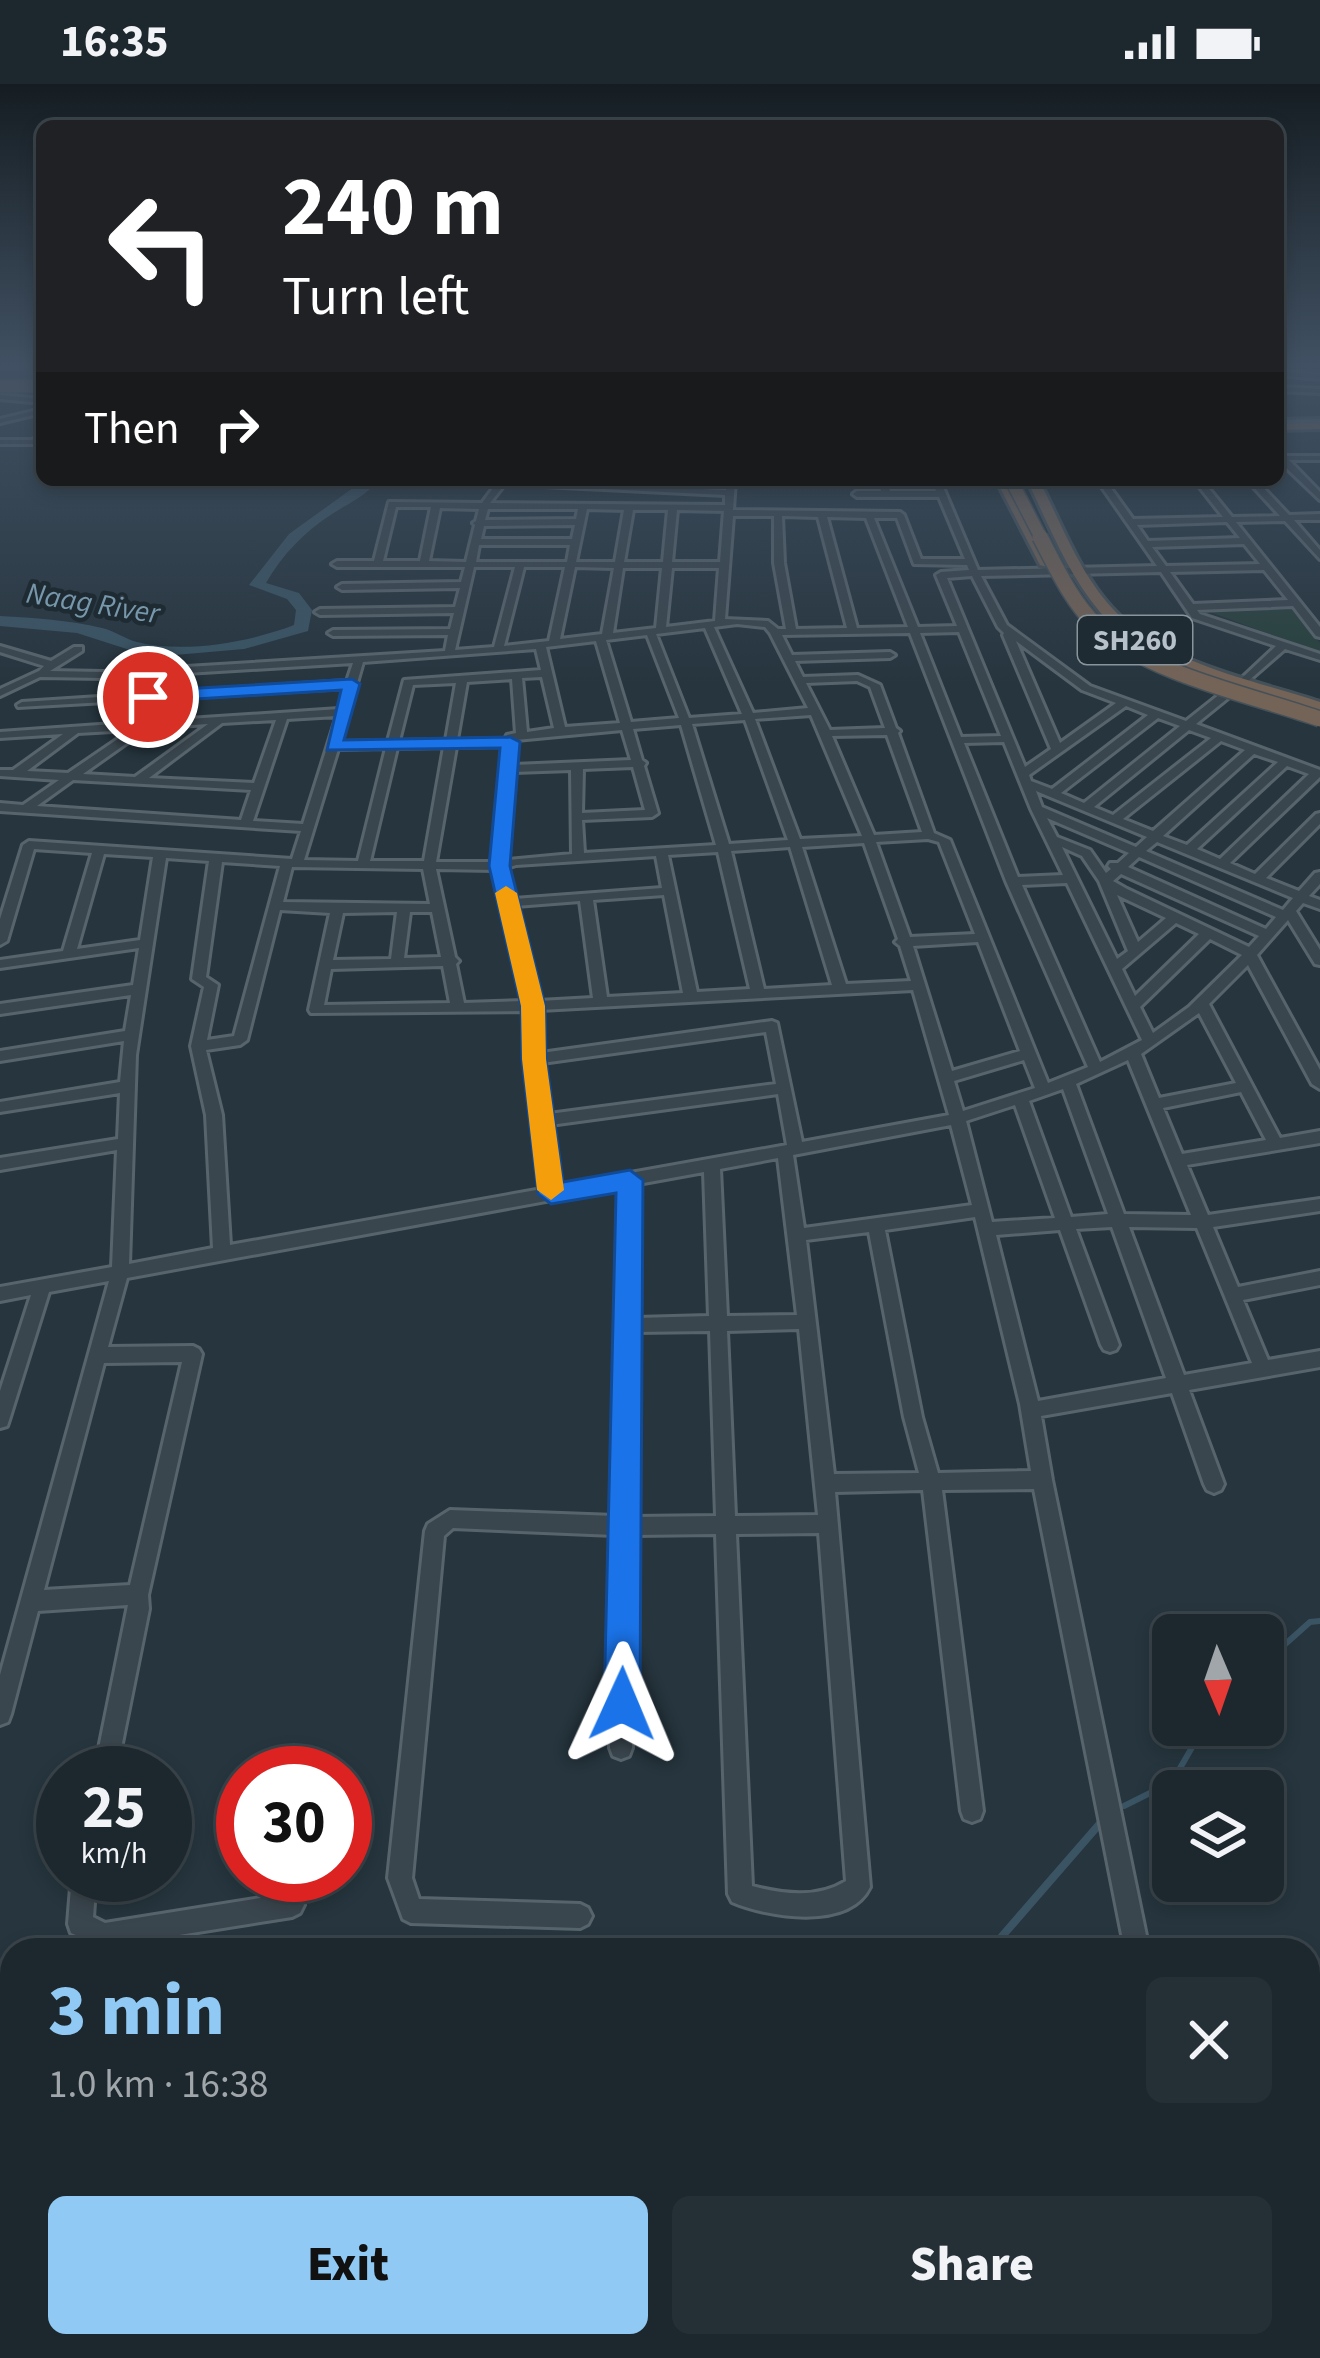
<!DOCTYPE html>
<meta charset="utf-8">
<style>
body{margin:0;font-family:"Source Sans 3",sans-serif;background:#253036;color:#f1f3f6;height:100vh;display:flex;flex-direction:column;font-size:45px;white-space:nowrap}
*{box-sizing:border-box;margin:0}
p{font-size:39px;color:#a0a6aa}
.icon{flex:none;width:66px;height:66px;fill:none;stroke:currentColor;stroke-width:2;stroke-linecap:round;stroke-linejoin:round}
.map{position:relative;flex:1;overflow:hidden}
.panel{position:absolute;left:0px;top:1854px;width:1320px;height:420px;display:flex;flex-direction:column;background:#1c282e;border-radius:36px 36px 0 0;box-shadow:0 6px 18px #0003,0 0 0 3px #3a444a}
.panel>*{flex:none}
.top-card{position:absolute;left:36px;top:36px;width:1248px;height:366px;border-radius:18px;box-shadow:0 6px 18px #0003,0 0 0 3px #3a444a;background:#202124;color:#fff;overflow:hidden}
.needle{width:78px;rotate:178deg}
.tools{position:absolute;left:1152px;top:1530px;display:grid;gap:24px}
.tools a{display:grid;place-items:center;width:132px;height:132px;border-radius:18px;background:#1c282e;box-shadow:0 6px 18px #0003,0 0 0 3px #3a444a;font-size:60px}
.speed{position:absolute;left:36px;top:1662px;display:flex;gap:24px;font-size:60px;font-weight:700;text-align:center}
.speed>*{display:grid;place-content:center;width:156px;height:156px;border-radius:50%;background:#1c282e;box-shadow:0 6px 18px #0003,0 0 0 3px #3a444a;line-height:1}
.speed small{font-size:30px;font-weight:400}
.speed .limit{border:18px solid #d22;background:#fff;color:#111}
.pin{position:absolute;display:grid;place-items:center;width:102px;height:102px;color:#fff;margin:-51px;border:6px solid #fff;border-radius:50%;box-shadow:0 3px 12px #0007}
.me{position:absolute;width:132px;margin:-66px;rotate:1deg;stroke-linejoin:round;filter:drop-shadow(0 0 9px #0008)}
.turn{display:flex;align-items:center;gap:42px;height:252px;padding:0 48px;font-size:54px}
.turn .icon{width:156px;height:156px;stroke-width:2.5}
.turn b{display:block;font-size:84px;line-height:102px}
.then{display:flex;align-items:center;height:114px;padding:0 48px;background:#0003;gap:24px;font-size:45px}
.round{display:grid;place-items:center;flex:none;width:126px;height:126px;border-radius:18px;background:#253036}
.overview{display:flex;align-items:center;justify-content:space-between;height:204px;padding:0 48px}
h1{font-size:72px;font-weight:800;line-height:90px;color:#90caf4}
.cta{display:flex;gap:24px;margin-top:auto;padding:24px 48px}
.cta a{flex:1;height:138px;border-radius:18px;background:#90caf4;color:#111;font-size:48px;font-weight:800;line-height:138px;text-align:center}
.cta a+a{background:#253036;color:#f1f3f6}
.status{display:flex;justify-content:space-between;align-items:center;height:84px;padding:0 60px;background:#1c282e;direction:ltr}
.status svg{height:33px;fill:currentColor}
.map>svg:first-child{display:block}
</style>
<div class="status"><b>16:35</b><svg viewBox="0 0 49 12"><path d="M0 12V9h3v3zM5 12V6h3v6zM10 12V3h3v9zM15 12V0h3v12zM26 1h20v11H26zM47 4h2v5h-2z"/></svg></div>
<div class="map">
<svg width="1320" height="2274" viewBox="0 0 1320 2274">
<rect width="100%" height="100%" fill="#26353e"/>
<!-- green -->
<path fill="#29413e" d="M 1293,525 L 1320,559 L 1320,569 L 1210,528 Z"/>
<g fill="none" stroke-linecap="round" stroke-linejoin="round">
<!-- stream-far1 -->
<g stroke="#3a5464" stroke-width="6">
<path d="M 1263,1580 L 1310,1538 L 1320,1537"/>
<path d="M 1124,1722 L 1172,1698 L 1205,1641"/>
</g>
<!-- stream -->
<g stroke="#3a5464" stroke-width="8">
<path d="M 990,1866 L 1103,1736"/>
<path d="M 272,2274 L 288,2262"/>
</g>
<!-- river -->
<path fill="#3a5464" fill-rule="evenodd" d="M 364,396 L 378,396 C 365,413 349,419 332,430 C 305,447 282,471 266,499 L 299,509 L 312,526 L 308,547 L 244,565 L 175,571 L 136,568 L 77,549 L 0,542 L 0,532 C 34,534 69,536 102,544 C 115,547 125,555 137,558 C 184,570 250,558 294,541 L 296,526 L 287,515 L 249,501 L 289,450 Z"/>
<!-- minor casing -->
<g stroke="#58646c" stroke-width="6">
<g id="minor">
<path d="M 1278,287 L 1320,291 L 1320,295 L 1278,291 Z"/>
<path d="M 1278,303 L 1320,305 L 1320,309 L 1278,307 Z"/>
<path d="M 0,311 L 42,315 L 42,319 L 0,315 Z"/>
<path d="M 42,325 L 42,329 L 0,339 L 0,335 Z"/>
<path d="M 42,351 L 42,356 L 34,360 L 0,360 L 0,356 L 32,356 Z"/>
<path d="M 1278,372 L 1320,372 L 1320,376 L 1289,376 L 1320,408 L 1320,416 L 1278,376 Z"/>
<path d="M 499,396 L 726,406 L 727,396 L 735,396 L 733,426 L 900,428 L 904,431 L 921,475 L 965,475 L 939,413 L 857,413 L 853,410 L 857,407 L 881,407 L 878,396 L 886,396 L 890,407 L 936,407 L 932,396 L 940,396 L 978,486 L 1157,482 L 1097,396 L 1105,396 L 1133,435 L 1223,433 L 1194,396 L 1202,396 L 1232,433 L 1280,432 L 1247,396 L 1256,396 L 1289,431 L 1320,430 L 1320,436 L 1294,436 L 1320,466 L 1320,475 L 1285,437 L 1236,438 L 1320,543 L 1320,553 L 1316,552 L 1293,522 L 1197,526 L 1200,530 L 1320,570 L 1320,576 L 1285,565 L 1246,599 L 1242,598 L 1242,594 L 1276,562 L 1192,534 L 1161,488 L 981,492 L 1007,541 L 1090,602 L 1186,637 L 1225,606 L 1233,606 L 1233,610 L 1196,640 L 1320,686 L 1320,693 L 1230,779 L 1255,790 L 1316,730 L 1320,729 L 1320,740 L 1266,794 L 1299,807 L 1315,789 L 1320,788 L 1320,800 L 1309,812 L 1320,816 L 1320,825 L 1303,819 L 1296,827 L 1320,866 L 1320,881 L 1315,880 L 1288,836 L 1257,871 L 1320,986 L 1320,1005 L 1312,1000 L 1248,881 L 1209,920 L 1280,1054 L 1320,1047 L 1320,1059 L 1187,1081 L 1208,1131 L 1320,1115 L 1320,1127 L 1213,1143 L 1238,1203 L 1320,1187 L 1320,1201 L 1243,1216 L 1268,1276 L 1320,1267 L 1320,1283 L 1189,1306 L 1224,1400 L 1221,1406 L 1214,1409 L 1207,1406 L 1204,1400 L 1172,1309 L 1041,1332 L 1052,1396 L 1149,1866 L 1125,1866 L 1034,1405 L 942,1406 L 983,1727 L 980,1735 L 972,1738 L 964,1735 L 961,1727 L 923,1406 L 835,1408 L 870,1803 C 849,1847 767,1833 732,1818 L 728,1810 L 716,1450 L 634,1451 L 632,1664 L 629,1672 L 621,1675 L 613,1672 L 610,1664 L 614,1451 L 453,1444 L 444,1452 L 412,1794 L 419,1815 L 580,1820 L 588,1824 L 592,1832 L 588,1840 L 580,1844 L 411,1839 L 403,1835 L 388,1794 L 425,1447 L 428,1440 L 450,1426 L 615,1432 L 622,1103 L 127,1194 L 108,1263 L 193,1262 L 199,1265 L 202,1270 L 148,1511 L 149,1525 L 116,1689 L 94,1689 L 128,1521 L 38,1527 L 11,1630 L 8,1638 L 0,1641 L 0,1591 L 109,1197 L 49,1208 L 9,1336 L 7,1342 L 0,1344 L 0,1307 L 31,1211 L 0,1217 L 0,1203 L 112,1183 L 117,1066 L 0,1086 L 0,1074 L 118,1055 L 120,1009 L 0,1028 L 0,1018 L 120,998 L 124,957 L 0,977 L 0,967 L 125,947 L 131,911 L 0,930 L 0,920 L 133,901 L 139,864 L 0,884 L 0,876 L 63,867 L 92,769 L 34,765 L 7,857 L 0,861 L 0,835 L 23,761 L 29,757 L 292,775 L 301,747 L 0,727 L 0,719 L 23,721 L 59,696 L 0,692 L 0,686 L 13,686 L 63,650 L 0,654 L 0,648 L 142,638 L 176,614 L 18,623 L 17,621 L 22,618 L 347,597 L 353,579 L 104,594 L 40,593 L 0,612 L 0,605 L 39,587 L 44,582 L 0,568 L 0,562 L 51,577 L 74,563 L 82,563 L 82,567 L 50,587 L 104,588 L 445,567 L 448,551 L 333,552 L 328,549 L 333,546 L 450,545 L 454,529 L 320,531 L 315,528 L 320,525 L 455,523 L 460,504 L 342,506 L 337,503 L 342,500 L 461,498 L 465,483 L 337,483 L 332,480 L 337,477 L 374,477 L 389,418 L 482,419 ZM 505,400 L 725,411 L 725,421 L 490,419 ZM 396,423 L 431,423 L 420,477 L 383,477 ZM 440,424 L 479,425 L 476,437 L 473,439 L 475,441 L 466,478 L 429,477 ZM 488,425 L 578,425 L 576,435 L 485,436 ZM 587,425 L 624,426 L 615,478 L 576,478 ZM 633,426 L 668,426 L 663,478 L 624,478 ZM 677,426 L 724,427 L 720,478 L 672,478 ZM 733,432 L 774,432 L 774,479 L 786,545 L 778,545 L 768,537 L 725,535 ZM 782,432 L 818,433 L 847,544 L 796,545 L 784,479 ZM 827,433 L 866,434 L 908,543 L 857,544 ZM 874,434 L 897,434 L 914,480 L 967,481 L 969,486 L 941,488 L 936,491 L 957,542 L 918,543 ZM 1227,438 L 1240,454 L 1148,457 L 1137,441 ZM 575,441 L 572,455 L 481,455 L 484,442 ZM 1244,460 L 1260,480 L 1166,482 L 1152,463 ZM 479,461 L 570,461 L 567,478 L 476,478 ZM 474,483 L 515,483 L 494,563 L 455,566 ZM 524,483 L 565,483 L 549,557 L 504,562 ZM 575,483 L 614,484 L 602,550 L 560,555 ZM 623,484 L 662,484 L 656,544 L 613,549 ZM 672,484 L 719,484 L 715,537 L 666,543 ZM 1264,486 L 1288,516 L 1193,520 L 1170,488 ZM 972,492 L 998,543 L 1004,549 L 1003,551 L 1051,665 L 1025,683 L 947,494 ZM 737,540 L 765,543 L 770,549 L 808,624 L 753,629 L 714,543 ZM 705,544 L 742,630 L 689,634 L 656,550 ZM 959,548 L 1001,652 L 961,653 L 920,549 ZM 910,549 L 1006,797 L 1088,983 L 1048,999 L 950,756 L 934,749 L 898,649 L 900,647 L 896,644 L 880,601 L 858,591 L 803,593 L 795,577 L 890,574 L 895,571 L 890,568 L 792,571 L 782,551 ZM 647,551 L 679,634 L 631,638 L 606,556 ZM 596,557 L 620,639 L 565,643 L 546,563 ZM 1016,557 L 1082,606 L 1116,619 L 1060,659 ZM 536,565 L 541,586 L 404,596 L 388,657 L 340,658 L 363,578 ZM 542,593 L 554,644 L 527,648 L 522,594 ZM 512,595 L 516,649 L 507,651 L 505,655 L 457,656 L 467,598 ZM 857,597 L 870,603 L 885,644 L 830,646 L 806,599 ZM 456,599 L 446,656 L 399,657 L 413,601 ZM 345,604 L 339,625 L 158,637 L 191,613 ZM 1126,622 L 1148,631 L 1052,705 L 1031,697 L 1029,691 ZM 811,631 L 862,752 L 800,755 L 755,635 ZM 337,632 L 303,740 L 253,737 L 287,635 ZM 1158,634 L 1180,642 L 1084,719 L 1061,709 ZM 276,636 L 254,699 L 149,694 L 222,639 ZM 745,636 L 788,756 L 729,760 L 692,640 ZM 208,640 L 135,693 L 83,690 L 148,644 ZM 681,641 L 716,761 L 584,769 L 582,736 L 652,733 L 658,729 L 644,682 L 646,679 L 642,676 L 633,645 ZM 131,646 L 68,689 L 27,687 L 78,649 ZM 622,646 L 631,676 L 514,681 L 516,656 ZM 1189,646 L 1211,654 L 1113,731 L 1094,723 ZM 887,651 L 922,748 L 874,751 L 832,652 ZM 1221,657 L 1245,666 L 1153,747 L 1123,735 ZM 1004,658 L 1031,725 L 1063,791 L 1018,793 L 964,659 ZM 505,662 L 494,778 L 436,778 L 456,663 ZM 444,663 L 424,777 L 370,777 L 397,664 ZM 386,664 L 358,777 L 304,776 L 338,665 ZM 1254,670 L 1278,678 L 1187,761 L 1163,752 ZM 1287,682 L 1309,690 L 1220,775 L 1197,765 ZM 633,683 L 645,726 L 582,729 L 583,685 ZM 571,686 L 572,770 L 507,776 L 514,688 ZM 73,696 L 251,706 L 241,736 L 37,722 ZM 1036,707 L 1147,753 L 1136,763 L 1042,723 ZM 1047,734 L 1129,769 L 1118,779 L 1110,779 L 1108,782 L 1111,785 L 1106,789 L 1090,766 L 1057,753 ZM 928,755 L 939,758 L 975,850 L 910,853 L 876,758 ZM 1157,758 L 1293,814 L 1283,826 L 1146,767 ZM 864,759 L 898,855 L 895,858 L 900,862 L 911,897 L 846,900 L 802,763 ZM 790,763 L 832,901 L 764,905 L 731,767 ZM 1062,763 L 1082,772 L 1099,797 L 1128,867 L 1117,875 ZM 718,768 L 750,905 L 697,908 L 668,771 ZM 104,770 L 153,773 L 140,856 L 77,865 ZM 656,772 L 662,804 L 514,815 L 507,784 L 516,781 ZM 1139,773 L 1276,833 L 1266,845 L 1128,783 ZM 166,774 L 209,777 L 192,895 L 204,903 L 191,962 L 206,1031 L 213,1164 L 129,1180 L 136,971 ZM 222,778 L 280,782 L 234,952 L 207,956 L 218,901 L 206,893 ZM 292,783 L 423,785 L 430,820 L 283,818 ZM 436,785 L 495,786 L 525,917 L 464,919 L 456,880 L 459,877 L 455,873 ZM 1121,790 L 1259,852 L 1249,863 L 1127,805 L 1113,797 ZM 1067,799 L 1142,956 L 1100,978 L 1022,801 ZM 664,811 L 683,909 L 607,913 L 593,816 ZM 1117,811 L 1166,834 L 1138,858 ZM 580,817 L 593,914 L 539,917 L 516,822 ZM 280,826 L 330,829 L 309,926 L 311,929 L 526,927 L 527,975 L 542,1105 L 230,1161 L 222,1031 L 206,966 L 240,961 L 247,956 ZM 397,828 L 391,875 L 333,876 L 343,829 ZM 410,828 L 432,828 L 441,873 L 404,874 ZM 1176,839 L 1199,850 L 1135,912 L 1122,885 ZM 1210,855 L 1242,871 L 1189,923 L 1153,949 L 1140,923 ZM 978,858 L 1020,967 L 952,987 L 913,862 ZM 443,882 L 450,919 L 324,921 L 331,885 ZM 913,906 L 949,1031 L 802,1058 L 777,939 L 772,937 L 541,969 L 540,926 ZM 1199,929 L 1236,999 L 1159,1014 L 1141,970 ZM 766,948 L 776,1000 L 549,1030 L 542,979 ZM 1024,976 L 1035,1004 L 963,1027 L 954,997 ZM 1128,976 L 1191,1131 L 1124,1130 L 1076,1000 ZM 1063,1005 L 1108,1130 L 1071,1133 L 1029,1017 ZM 1241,1008 L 1266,1056 L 1182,1070 L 1163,1024 ZM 778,1010 L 787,1061 L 558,1102 L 550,1041 ZM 1015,1021 L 1055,1134 L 992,1138 L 966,1037 ZM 951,1041 L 972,1121 L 804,1144 L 793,1071 ZM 778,1074 L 797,1231 L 727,1232 L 720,1085 ZM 704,1088 L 709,1232 L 637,1234 L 638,1100 ZM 975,1133 L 1020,1320 L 1031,1387 L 938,1389 L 922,1333 L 885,1146 ZM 1112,1143 L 1166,1294 L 1038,1317 L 996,1151 L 1060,1146 L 1101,1261 L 1104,1266 L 1110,1268 L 1116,1266 L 1119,1261 L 1076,1145 ZM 1129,1143 L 1197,1144 L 1252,1279 L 1184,1291 ZM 869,1148 L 904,1333 L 919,1389 L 834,1390 L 806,1156 ZM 799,1245 L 818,1431 L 735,1432 L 727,1247 ZM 710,1247 L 716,1432 L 635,1433 L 636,1248 ZM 182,1278 L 130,1501 L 44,1506 L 104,1279 ZM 819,1449 L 846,1797 C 817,1815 783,1810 752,1802 L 736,1450 Z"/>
<path d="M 837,396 L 862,396 L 862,397 L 858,400 Z"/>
<path d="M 72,1791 L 96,1791 L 93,1833 L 105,1839 L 292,1809 L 300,1813 L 304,1821 L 300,1829 L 292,1833 L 104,1863 L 71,1849 L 68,1840 Z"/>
<path d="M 1308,2146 L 1320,2147 L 1320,2175 L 1308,2174 Z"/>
<path d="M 1032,2262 L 1060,2262 L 1061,2274 L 1033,2274 Z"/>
<path d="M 1194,2262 L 1222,2262 L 1223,2274 L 1195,2274 Z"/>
</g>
</g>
<!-- major casing -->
<g stroke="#46525a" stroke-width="6">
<path id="major" d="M 1320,335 L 1320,341 L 1278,342 L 1278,336 Z"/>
</g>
<!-- highway casing -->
<g stroke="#455159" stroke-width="6">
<g id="highway">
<path d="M 1320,339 L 1320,345 L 1278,346 L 1278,340 Z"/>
<path d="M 996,396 L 1008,396 L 1054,481 L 1052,484 L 1040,481 Z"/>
<path d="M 1027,396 L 1039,396 C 1061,439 1079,488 1112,524 C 1163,580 1251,595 1320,618 L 1320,628 C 1249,608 1150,587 1100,528 C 1067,489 1049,441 1027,396 Z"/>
</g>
</g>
<!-- minor -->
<use href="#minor" fill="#3a464e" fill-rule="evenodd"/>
<!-- major -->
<use href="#major" fill="#58666e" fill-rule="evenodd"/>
<!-- highway -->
<use href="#highway" fill="#746357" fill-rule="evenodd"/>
<!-- highway-bridge-far1 casing -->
<g stroke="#455159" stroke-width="15" stroke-linecap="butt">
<g id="highway-bridge-far1">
<path d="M 0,302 L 42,302"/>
<path d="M 1011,396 L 1042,456"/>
</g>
</g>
<!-- highway-bridge casing -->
<g stroke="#455159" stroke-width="18" stroke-linecap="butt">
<path id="highway-bridge" d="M 1040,453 C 1056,483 1071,517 1096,541 C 1149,591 1252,611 1320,635"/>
</g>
<!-- highway-bridge-far1 -->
<use href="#highway-bridge-far1" stroke="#746357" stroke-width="12"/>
<!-- highway-bridge -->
<use href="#highway-bridge" stroke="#746357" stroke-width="15"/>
</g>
<!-- sky -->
<linearGradient id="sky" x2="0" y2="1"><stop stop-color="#151d22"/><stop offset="0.47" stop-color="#415163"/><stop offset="1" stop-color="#415163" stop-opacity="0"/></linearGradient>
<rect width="1320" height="600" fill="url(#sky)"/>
<!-- route -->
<path fill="#1a73e8" stroke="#114b97" stroke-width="3" d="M 352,595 L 360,600 L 344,656 L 510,653 L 520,658 L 510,782 L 545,922 L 546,975 L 563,1098 L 630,1086 L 643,1096 L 640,1620 L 635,1632 L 622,1638 L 609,1632 L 604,1620 L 616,1109 L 551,1120 L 538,1110 L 522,975 L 521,922 L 489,782 L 500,664 L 327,666 L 341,606 L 148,618 L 139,613 L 148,607 Z"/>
<!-- slow -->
<path fill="#f59e0b" d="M 506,802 L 517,809 L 545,922 L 546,975 L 564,1106 L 551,1116 L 537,1106 L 522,975 L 521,922 L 495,809 Z"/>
<g text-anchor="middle" stroke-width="9" stroke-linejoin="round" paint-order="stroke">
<!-- far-water labels -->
<g font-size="30" font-style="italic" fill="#7797aa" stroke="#1f2b33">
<text transform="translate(93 519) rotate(9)" y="10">Naag River</text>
</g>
<!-- shield labels -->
<rect fill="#1f2b33" stroke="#89949c" stroke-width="3" x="1078" y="532" width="114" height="48" rx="9"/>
<g font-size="30" font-weight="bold" fill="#b6c1c9">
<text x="1135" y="566">SH260</text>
</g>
</g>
</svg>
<div class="tools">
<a><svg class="needle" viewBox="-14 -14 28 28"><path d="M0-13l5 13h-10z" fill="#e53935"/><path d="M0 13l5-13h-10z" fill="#a0a6aa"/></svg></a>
<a><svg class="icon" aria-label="layers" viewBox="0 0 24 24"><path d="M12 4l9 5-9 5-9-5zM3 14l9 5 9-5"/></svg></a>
</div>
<div class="speed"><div>25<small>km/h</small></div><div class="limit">30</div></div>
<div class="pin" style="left:148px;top:613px;background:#d93025"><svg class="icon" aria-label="arrive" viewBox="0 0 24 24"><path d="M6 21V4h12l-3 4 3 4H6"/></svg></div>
<svg class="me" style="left:622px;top:1620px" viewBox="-20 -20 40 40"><path d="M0-17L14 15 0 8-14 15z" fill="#1a73e8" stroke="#fff" stroke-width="4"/></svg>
<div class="top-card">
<div class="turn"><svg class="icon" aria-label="left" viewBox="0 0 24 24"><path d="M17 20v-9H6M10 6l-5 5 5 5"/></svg><div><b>240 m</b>Turn left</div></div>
<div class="then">Then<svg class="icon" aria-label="right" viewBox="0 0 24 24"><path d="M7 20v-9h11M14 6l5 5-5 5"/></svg></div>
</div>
<section class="panel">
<div class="overview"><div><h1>3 min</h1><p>1.0 km · 16:38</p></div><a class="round"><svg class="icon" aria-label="close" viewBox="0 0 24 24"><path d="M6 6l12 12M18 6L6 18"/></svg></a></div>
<div class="cta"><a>Exit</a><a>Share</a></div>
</section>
</div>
